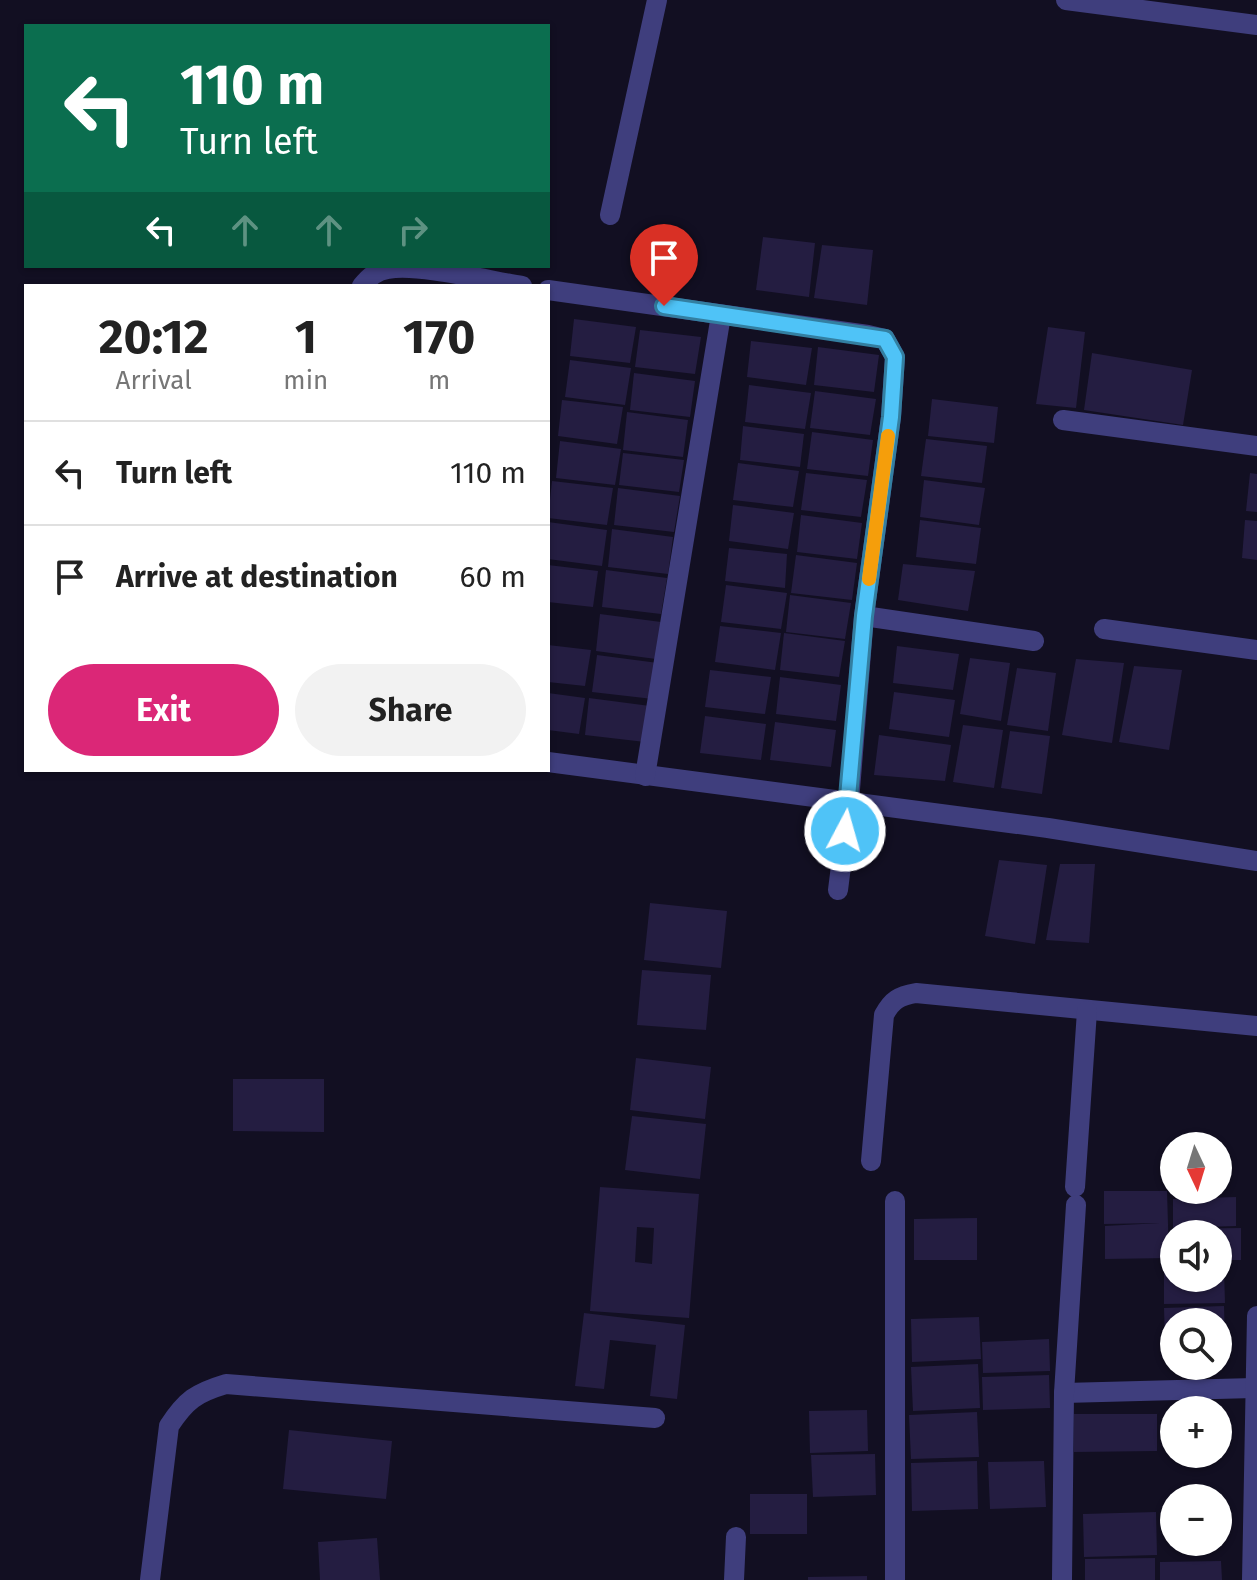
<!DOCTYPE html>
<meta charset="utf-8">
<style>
body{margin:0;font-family:"Fira Sans",sans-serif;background:#f2f2f2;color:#222;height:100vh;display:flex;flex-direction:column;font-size:30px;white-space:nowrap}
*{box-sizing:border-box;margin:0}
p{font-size:26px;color:#767676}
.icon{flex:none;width:44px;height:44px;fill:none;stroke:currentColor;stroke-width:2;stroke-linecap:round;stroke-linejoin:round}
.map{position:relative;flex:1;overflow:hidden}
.sheet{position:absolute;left:24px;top:284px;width:526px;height:488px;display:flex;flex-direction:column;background:#fff;border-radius:0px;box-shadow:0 2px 6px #0004}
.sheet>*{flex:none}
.hud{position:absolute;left:24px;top:24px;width:526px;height:244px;border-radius:0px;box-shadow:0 2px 6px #0004;background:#0b6e4f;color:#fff;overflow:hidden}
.needle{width:52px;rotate:176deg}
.fabs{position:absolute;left:1160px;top:1132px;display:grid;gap:16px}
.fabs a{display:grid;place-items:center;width:72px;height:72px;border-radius:50%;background:#fff;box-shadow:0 2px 6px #0004;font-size:40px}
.pin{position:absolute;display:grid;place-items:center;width:68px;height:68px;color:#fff;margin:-82px -34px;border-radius:50% 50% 50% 0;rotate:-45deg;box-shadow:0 0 8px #0007}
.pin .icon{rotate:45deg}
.me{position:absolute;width:88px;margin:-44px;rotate:6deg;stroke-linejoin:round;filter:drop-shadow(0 0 6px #0008)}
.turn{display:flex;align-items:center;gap:28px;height:168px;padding:0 24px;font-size:36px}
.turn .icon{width:104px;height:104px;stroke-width:2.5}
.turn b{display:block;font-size:56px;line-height:68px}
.lanes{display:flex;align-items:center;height:76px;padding:0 24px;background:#0003;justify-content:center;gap:40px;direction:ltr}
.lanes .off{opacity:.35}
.eta{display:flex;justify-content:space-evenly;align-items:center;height:136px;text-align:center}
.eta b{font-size:48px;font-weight:700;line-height:56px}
.action{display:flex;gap:16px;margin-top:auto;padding:16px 24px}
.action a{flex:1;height:92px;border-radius:48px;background:#db2777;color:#fff;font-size:32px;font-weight:700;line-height:92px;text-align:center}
.action a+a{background:#f2f2f2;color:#222}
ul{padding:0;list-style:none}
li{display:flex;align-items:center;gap:24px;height:104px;padding:0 24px;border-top:2px solid #e0e0e0}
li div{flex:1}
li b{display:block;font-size:30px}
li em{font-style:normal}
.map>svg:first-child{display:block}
</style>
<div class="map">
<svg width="1257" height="1580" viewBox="0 0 1257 1580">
<rect width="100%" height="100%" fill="#120f22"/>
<!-- building -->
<g fill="#241d41" fill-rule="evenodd">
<path d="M 763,237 L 815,243 L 809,297 L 756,290 Z"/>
<path d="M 822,245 L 873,250 L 867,305 L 814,298 Z"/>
<path d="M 574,319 L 636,327 L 630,363 L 570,356 Z"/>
<path d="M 1048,327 L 1085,332 L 1076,408 L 1036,404 Z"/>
<path d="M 640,330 L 701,337 L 695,374 L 635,367 Z"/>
<path d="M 751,341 L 812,348 L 806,385 L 747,377 Z"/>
<path d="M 818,347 L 879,355 L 874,392 L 814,385 Z"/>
<path d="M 1092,353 L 1192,370 L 1183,425 L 1084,410 Z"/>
<path d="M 570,360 L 631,368 L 625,405 L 565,397 Z"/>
<path d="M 634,373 L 695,381 L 690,417 L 630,410 Z"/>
<path d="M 749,385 L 811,393 L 805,429 L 745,422 Z"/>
<path d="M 815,391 L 876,399 L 870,435 L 810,428 Z"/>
<path d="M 932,399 L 998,407 L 994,443 L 928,436 Z"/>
<path d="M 562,400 L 623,407 L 617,444 L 558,436 Z"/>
<path d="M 627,412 L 688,420 L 683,457 L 623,450 Z"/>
<path d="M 743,426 L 804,434 L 800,467 L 740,460 Z"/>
<path d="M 812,432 L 873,440 L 868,476 L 807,469 Z"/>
<path d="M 926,439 L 987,446 L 982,483 L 921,476 Z"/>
<path d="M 560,441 L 621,449 L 615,485 L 556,478 Z"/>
<path d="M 623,453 L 684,460 L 679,492 L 619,485 Z"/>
<path d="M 738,463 L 799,471 L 793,507 L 733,500 Z"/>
<path d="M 806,473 L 867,480 L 861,517 L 801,510 Z"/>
<path d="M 1250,473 L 1257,474 L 1257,512 L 1246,511 Z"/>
<path d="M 924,480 L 985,488 L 979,525 L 920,517 Z"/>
<path d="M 552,481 L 613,488 L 607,525 L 548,518 Z"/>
<path d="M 618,488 L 680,496 L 674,532 L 614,525 Z"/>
<path d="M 733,505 L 794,513 L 788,549 L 729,541 Z"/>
<path d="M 801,515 L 862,523 L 857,559 L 797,552 Z"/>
<path d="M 920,520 L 981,528 L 976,564 L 916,557 Z"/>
<path d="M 1245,520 L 1257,521 L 1257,560 L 1242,558 Z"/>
<path d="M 548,522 L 607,530 L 602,566 L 548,559 Z"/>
<path d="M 612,529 L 673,537 L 668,574 L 608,567 Z"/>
<path d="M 729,548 L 787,554 L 785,588 L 725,581 Z"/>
<path d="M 796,555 L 857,563 L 852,600 L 791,593 Z"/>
<path d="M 903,564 L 975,571 L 968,611 L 898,600 Z"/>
<path d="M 548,565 L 598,571 L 593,607 L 548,602 Z"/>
<path d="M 606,570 L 667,578 L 661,614 L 602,607 Z"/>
<path d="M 726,585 L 787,593 L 781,629 L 721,622 Z"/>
<path d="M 790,595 L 851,603 L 845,639 L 786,632 Z"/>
<path d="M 600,614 L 661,622 L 656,659 L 596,651 Z"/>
<path d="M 720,626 L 781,633 L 775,670 L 715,662 Z"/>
<path d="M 784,633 L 845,641 L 839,677 L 780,670 Z"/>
<path d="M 548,645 L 591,650 L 585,686 L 548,682 Z"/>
<path d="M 897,646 L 959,654 L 953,690 L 893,683 Z"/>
<path d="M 597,655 L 658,663 L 653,699 L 592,692 Z"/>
<path d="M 970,658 L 1010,663 L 1001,721 L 960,714 Z"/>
<path d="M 1076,659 L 1124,663 L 1112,743 L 1062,735 Z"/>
<path d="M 1134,666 L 1182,670 L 1169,750 L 1119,742 Z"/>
<path d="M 1017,668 L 1056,673 L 1048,731 L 1007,725 Z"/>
<path d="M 710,670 L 771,677 L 765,714 L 705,707 Z"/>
<path d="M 780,677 L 841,685 L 836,721 L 776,714 Z"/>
<path d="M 894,692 L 955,700 L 949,737 L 889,729 Z"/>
<path d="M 548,693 L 585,698 L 579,734 L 548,730 Z"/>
<path d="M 589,698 L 650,706 L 645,742 L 585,735 Z"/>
<path d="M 705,716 L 766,724 L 761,760 L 700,753 Z"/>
<path d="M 775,722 L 836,730 L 831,767 L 770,760 Z"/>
<path d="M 963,725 L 1003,730 L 994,788 L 953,782 Z"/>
<path d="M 1010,731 L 1050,736 L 1042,794 L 1001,788 Z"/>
<path d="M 879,735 L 951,745 L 945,781 L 874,775 Z"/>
<path d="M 999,860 L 1047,865 L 1035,944 L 985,936 Z"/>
<path d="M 1060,864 L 1095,864 L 1089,943 L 1046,940 Z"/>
<path d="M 650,903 L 727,911 L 721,968 L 644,960 Z"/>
<path d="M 642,970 L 711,975 L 706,1030 L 637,1025 Z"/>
<path d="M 636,1058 L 711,1067 L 705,1119 L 630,1110 Z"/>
<path d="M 233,1079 L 324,1079 L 324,1132 L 233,1131 Z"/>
<path d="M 632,1116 L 706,1124 L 700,1179 L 625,1170 Z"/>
<path d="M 600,1187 L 699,1194 L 689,1318 L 590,1311 ZM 637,1227 L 654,1228 L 652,1264 L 635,1262 Z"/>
<path d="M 1104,1191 L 1167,1191 L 1169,1258 L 1105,1259 L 1105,1226 L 1160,1223 L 1104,1224 Z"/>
<path d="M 1236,1197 L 1236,1226 L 1173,1228 L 1173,1199 Z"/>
<path d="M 977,1218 L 977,1260 L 914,1260 L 914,1219 Z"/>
<path d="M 1241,1228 L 1241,1260 L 1218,1260 L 1218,1234 L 1175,1234 L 1175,1229 Z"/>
<path d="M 1164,1269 L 1174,1269 L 1174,1278 L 1218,1278 L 1218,1269 L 1224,1269 L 1225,1303 L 1164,1304 Z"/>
<path d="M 1224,1306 L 1225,1339 L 1218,1340 L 1218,1322 L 1174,1322 L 1174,1341 L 1165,1342 L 1164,1308 Z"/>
<path d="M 584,1313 L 685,1325 L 677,1399 L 650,1396 L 656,1345 L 610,1340 L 604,1389 L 575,1386 Z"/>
<path d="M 979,1317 L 981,1359 L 912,1362 L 911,1319 Z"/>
<path d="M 1049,1339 L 1050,1371 L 983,1373 L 982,1342 Z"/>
<path d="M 978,1364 L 980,1408 L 913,1411 L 911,1367 Z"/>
<path d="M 1049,1375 L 1050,1408 L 983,1410 L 982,1377 Z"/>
<path d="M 867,1410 L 868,1451 L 810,1453 L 809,1411 Z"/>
<path d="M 977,1412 L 979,1457 L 911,1459 L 909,1415 Z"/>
<path d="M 1074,1414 L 1157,1414 L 1157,1451 L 1074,1452 Z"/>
<path d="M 289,1430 L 392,1441 L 386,1499 L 283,1489 Z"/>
<path d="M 875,1454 L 876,1495 L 813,1497 L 811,1455 Z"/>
<path d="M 977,1461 L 978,1509 L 912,1511 L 911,1463 Z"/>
<path d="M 1044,1461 L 1046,1507 L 990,1509 L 988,1462 Z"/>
<rect x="750" y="1494" width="57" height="40"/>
<path d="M 1156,1512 L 1157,1555 L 1084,1557 L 1083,1514 Z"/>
<path d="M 377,1538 L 380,1580 L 320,1580 L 318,1542 Z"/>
<path d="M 1155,1558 L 1155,1580 L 1085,1580 L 1085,1559 Z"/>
<path d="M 1221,1561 L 1222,1580 L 1160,1580 L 1160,1562 Z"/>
<path d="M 867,1576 L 867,1580 L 808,1580 L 808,1577 Z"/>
</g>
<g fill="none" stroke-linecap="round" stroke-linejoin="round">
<!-- minor -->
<g stroke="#3f3e7d" stroke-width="20">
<path d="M 1066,0 L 1257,25"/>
<path d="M 610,215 L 657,0"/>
<path d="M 362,286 C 369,277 376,271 388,269 C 417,263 490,281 522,286"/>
<path d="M 548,290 L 868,335 L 885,339 L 895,357 L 891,417 L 864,616 L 849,802 L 838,890"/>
<path d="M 1063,420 L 1257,446"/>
<path d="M 864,616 L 1034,641"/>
<path d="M 1104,629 L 1257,650"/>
<path d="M 548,762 L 1048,828 L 1257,861"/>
<path d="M 645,776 L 721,315"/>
<path d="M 871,1161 L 884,1015 C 892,1000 899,996 916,993 L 1257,1026"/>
<path d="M 1075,1187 L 1087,1011"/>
<path d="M 1064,1393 L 1254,1388"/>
<path d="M 150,1580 L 169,1426 C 186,1400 196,1393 226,1384 L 655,1418"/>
<path d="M 734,1580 L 736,1537"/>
<path d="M 895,1580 L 895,1201"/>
<path d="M 1062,1580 L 1064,1393 L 1076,1205"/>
<path d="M 1252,1580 L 1257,1316"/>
</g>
</g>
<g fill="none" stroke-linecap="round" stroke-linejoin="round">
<!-- route casing -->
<g stroke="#337fa1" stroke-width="20">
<path id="route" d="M 664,306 L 885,339 L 895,357 L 891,417 L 864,616 L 845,831"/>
</g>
<!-- route -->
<use href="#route" stroke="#4fc3f7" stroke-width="14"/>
<!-- slow -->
<path stroke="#f59e0b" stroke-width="14" d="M 869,579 L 888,436"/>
</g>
</svg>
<div class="fabs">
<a><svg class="needle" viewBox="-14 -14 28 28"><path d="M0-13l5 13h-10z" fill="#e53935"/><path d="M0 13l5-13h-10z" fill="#767676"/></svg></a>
<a><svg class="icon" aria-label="sound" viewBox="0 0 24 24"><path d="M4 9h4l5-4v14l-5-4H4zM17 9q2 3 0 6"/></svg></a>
<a><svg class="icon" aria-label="search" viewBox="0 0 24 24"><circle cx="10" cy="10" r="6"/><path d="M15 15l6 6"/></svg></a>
<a>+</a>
<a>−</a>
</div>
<div class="pin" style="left:664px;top:306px;background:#d93025"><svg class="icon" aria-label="arrive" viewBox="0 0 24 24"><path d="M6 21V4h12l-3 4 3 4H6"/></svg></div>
<svg class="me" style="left:845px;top:831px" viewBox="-20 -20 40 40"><circle r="17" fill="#4fc3f7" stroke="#fff" stroke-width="3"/><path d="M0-11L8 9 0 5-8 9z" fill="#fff"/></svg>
<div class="hud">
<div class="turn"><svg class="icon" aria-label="left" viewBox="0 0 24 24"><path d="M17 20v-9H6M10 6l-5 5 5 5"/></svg><div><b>110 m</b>Turn left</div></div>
<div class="lanes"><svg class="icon" aria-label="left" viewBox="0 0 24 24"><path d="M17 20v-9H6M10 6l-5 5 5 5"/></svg><svg class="icon off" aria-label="ahead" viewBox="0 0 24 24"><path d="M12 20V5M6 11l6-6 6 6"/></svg><svg class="icon off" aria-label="ahead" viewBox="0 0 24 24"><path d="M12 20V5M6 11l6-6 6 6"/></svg><svg class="icon off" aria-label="right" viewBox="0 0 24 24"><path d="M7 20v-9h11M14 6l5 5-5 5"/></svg></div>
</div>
<section class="sheet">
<div class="eta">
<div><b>20:12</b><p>Arrival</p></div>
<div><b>1</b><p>min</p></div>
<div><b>170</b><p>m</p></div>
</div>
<ul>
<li><svg class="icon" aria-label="left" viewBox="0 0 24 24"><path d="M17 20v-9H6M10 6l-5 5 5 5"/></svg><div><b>Turn left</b></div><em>110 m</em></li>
<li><svg class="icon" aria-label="arrive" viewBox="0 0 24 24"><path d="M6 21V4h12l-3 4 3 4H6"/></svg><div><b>Arrive at destination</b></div><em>60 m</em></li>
</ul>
<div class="action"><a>Exit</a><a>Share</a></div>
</section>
</div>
